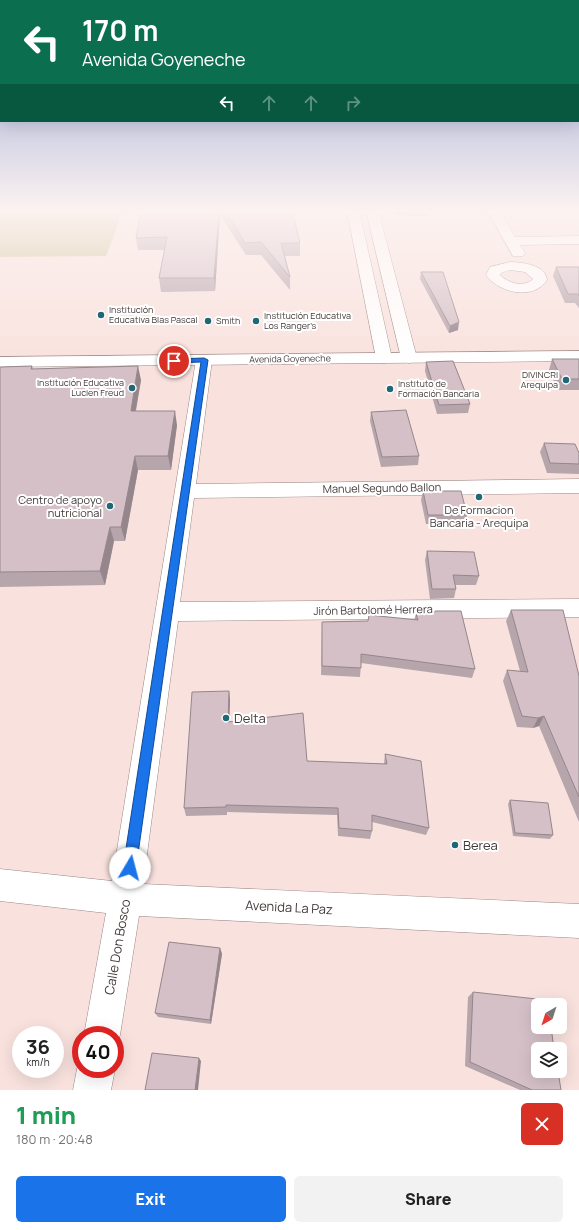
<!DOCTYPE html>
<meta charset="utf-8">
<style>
body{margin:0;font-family:Manrope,sans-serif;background:#f2f2f2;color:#222;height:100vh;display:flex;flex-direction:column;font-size:15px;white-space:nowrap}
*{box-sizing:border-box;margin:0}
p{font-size:13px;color:#767676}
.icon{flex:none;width:22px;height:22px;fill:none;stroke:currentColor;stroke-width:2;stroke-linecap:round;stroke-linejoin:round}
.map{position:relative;height:1090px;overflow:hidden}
.panel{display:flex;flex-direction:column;background:#fff;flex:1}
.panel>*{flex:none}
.top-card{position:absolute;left:0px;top:0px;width:579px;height:122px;box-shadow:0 4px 16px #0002;background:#0b6e4f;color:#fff;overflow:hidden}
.needle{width:26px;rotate:219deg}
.buttons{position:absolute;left:531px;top:998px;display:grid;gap:8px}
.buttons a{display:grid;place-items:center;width:36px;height:36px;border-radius:6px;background:#fff;box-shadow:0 4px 16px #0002;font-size:20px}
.speed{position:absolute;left:12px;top:1026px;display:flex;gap:8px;font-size:20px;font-weight:700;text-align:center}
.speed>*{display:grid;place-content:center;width:52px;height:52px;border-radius:50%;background:#fff;box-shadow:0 4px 16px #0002;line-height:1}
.speed small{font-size:10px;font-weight:400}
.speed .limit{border:6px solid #d22;background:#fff;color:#111}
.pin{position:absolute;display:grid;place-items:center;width:34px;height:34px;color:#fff;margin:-17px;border:2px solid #fff;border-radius:50%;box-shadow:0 1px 4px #0007}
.me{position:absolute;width:44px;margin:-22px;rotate:8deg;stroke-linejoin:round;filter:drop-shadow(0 0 3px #0008)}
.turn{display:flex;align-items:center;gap:14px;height:84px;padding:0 16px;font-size:18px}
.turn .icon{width:52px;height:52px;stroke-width:2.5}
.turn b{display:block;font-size:28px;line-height:34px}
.lanes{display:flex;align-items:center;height:38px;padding:0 16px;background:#0003;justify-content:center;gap:20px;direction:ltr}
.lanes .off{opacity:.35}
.round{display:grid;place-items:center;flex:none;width:42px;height:42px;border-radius:6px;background:#f2f2f2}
.headline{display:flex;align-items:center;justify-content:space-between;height:68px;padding:0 16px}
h1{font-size:24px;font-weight:800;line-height:30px;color:#1e9e55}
.cta{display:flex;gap:8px;margin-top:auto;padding:8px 16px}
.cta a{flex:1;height:46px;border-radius:6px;background:#1a73e8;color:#fff;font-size:16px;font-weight:800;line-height:46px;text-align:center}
.cta a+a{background:#f2f2f2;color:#222}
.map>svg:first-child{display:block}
</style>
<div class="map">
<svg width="579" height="1090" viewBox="0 0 579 1090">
<rect width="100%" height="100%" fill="#f9e2de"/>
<!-- green -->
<path fill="#ccc291" d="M 0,210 L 123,210 L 106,256 L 0,257 Z"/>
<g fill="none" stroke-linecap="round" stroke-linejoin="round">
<!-- minor casing -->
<g stroke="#9b8683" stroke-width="1">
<g id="minor">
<path d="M 347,210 L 359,210 L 392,358 L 390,361 L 384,363 L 378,361 L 376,358 Z"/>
<path d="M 366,210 L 378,210 L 417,358 L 415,361 L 409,363 L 403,361 L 401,358 Z"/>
<path d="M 487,210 L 499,210 L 515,237 L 579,236 L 579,244 L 520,245 L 525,253 L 523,256 L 513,256 Z"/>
<path d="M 510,262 C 522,262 546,265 547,280 C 533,301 499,293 486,275 L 490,267 ZM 510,270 L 525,272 L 533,279 C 524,288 508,283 500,275 L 501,273 Z"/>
<path d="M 204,355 L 210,356 L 212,360 L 196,484 L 579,479 L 579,493 L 194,498 L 180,602 L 579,599 L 579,617 L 178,621 L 143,884 L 579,904 L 579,938 L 139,916 L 120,1035 L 115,1048 L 115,1035 L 84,1035 L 106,913 L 0,901 L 0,869 L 112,881 L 196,360 L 198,356 Z"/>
<path d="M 81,1060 L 81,1069 L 115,1069 L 111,1090 L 73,1090 L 77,1069 Z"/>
</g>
</g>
<!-- major casing -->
<g stroke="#9b8683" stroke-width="1">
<path id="major" d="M 579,351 L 579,361 L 0,367 L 0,357 Z"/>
</g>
<!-- minor -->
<use href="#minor" fill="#fff" fill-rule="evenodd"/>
<!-- major -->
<use href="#major" fill="#fff" fill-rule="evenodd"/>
</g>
<!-- wall -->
<g fill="#b7a5ac">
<path d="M 141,210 L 292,210 L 300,243 L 300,256 L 285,256 L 290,277 L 290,290 L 261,255 L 246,255 L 220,215 L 215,291 L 161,292 L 159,278 L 164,250 L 138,250 L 136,238 Z"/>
<path d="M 394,210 L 427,210 L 426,216 L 395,215 Z"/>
<path d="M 556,267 L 579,267 L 579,308 L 575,303 L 565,303 L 553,276 Z"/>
<path d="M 421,272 L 458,330 L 449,333 L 420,279 Z"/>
<path d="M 552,359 L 579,359 L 579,390 L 558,390 L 549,370 Z"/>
<path d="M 426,362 L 470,404 L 468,413 L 437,414 L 425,371 Z"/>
<path d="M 32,366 L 33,369 L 141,380 L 136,411 L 177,425 L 171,470 L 138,470 L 125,541 L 114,541 L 105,585 L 0,587 L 0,367 Z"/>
<path d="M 371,412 L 419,456 L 418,465 L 381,467 L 370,421 Z"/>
<path d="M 544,443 L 579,453 L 579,474 L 547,473 L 540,452 Z"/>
<path d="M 423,491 L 467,515 L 465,524 L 426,524 L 421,500 Z"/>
<path d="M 427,551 L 479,576 L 476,585 L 455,585 L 456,589 L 454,598 L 430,599 L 425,560 Z"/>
<path d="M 511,610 L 579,676 L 579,822 L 539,726 L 533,728 L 517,727 L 503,681 L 507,670 L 520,671 L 506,621 Z"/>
<path d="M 435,611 L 475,669 L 472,678 L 361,663 L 360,677 L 321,675 L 322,622 L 368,621 L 369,615 L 414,620 L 416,614 L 435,612 Z"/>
<path d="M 229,691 L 230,700 L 229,721 L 307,761 L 384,764 L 385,754 L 429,828 L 426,835 L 372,822 L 372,831 L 370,839 L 338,836 L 337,815 L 227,812 L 227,815 L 186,816 L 184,808 Z"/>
<path d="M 510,800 L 553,835 L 550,839 L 513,836 L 508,804 Z"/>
<path d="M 220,948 L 222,954 L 211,1024 L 158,1017 L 155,1013 Z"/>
<path d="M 473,992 L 561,1090 L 520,1090 L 465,1066 L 468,997 Z"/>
</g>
<!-- shaded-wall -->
<g fill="#95868c">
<path d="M 219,210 L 220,210 L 220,215 L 215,291 L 214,278 Z"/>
<path d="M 459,322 L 458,330 L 449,333 L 450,326 Z"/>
<path d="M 138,366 L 141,380 L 133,425 L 131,411 Z"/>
<path d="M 175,411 L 177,425 L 171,470 L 168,456 Z"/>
<path d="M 135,456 L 138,470 L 125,541 L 121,527 Z"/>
<path d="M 110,527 L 114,541 L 105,585 L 100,571 Z"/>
<path d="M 229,691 L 230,700 L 229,730 L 228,722 Z"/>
<path d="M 544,716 L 539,726 L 533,728 L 538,718 Z"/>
<path d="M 220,948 L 222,954 L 211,1024 L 210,1020 Z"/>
<path d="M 199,1058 L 201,1061 L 198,1090 L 195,1090 Z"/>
</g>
<!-- building -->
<g fill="#d5c0c8" stroke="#95868c">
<path d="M 141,210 L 219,210 L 214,278 L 159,278 L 167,237 L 136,238 Z"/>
<path d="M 225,210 L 292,210 L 300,243 L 281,243 L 290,277 L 261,242 L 245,243 Z"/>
<path d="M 556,267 L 579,267 L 579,296 L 578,294 L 568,294 Z"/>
<path d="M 421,272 L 443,272 L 459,322 L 450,326 Z"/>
<path d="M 552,359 L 579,359 L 579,379 L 562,379 Z"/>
<path d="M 453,361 L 470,404 L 439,405 L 426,362 Z"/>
<path d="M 32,366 L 31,369 L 138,366 L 131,411 L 175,411 L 168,456 L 135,456 L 121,527 L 110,527 L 100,571 L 0,572 L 0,367 Z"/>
<path d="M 406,410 L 419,456 L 382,457 L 371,412 Z"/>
<path d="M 544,443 L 575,444 L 579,453 L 579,464 L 550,463 Z"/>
<path d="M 423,491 L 461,491 L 467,515 L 428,515 Z"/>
<path d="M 427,551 L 474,552 L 479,576 L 453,575 L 456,589 L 432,589 Z"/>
<path d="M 511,610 L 563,610 L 579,676 L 579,797 L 544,716 L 538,718 L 522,716 L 507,670 L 528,672 Z"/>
<path d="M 435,611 L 461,611 L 475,669 L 361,654 L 361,668 L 322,666 L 322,622 L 368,621 L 369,615 L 418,620 L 416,614 L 435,612 Z"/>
<path d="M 229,691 L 228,722 L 303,713 L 307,761 L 387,764 L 385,754 L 421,761 L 429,828 L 372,815 L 372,831 L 339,828 L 338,808 L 226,805 L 226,807 L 184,808 L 192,692 Z"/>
<path d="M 510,800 L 548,803 L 553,835 L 515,833 Z"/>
<path d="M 169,942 L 220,948 L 210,1020 L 155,1013 Z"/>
<path d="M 473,992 L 546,1000 L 547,1005 L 538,1005 L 538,1027 L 551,1027 L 554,1049 L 538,1049 L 538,1071 L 558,1071 L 561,1090 L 532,1090 L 470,1062 Z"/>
<path d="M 152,1053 L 199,1058 L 195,1090 L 145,1090 Z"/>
</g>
<!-- sky -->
<linearGradient id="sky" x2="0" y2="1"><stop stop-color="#8fa0d4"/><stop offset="0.58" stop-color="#fcf2f0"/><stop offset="1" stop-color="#fcf2f0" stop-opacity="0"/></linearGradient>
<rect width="579" height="363" fill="url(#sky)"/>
<!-- route -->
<path fill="#1a73e8" stroke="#114b97" d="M 204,358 L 208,360 L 136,868 L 134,873 L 130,875 L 125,873 L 123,868 L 201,362 L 174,363 L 171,361 L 174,359 Z"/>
<!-- markers -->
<g fill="#216876" stroke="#fff" stroke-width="1.5">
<circle cx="101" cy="315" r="4"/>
<circle cx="208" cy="321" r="4"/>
<circle cx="256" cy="321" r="4"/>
<circle cx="566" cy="380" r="4"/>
<circle cx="132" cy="388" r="4"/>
<circle cx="390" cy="389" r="4"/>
<circle cx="479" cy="497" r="4"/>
<circle cx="110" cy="506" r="4"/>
<circle cx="226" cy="718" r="4"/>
<circle cx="455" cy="845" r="4"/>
</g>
<g text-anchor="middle" stroke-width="4" stroke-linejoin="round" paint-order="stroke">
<!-- far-poi labels -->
<g font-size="9" fill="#433a38" stroke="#fff" text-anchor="start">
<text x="109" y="313">Institución<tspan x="109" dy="10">Educativa Blas Pascal</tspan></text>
<text x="264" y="319">Institución Educativa<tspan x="264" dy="10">Los Ranger's</tspan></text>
<text x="216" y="324">Smith</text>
<text x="558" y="378" text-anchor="end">DIVINCRI<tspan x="558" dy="10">Arequipa</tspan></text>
<text x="124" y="386" text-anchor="end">Institución Educativa<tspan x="124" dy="10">Lucien Freud</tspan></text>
<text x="398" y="387">Instituto de<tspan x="398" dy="10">Formación Bancaria</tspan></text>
</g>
<!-- far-street labels -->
<g font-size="9" fill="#433a38" stroke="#fff">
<text transform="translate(290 359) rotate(-1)" y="3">Avenida Goyeneche</text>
</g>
<!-- street labels -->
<g font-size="11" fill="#433a38" stroke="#fff">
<text transform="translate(382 488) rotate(-1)" y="4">Manuel Segundo Ballon</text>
<text transform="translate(373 610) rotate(-1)" y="4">Jirón Bartolomé Herrera</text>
</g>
<!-- poi labels -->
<g font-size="11" fill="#433a38" stroke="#fff" text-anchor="end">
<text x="102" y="504">Centro de apoyo<tspan x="102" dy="13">nutricional</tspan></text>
<text x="479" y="514" text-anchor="middle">De Formacion<tspan x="479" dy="13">Bancaria - Arequipa</tspan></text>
</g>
<!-- near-poi labels -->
<g font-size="13" fill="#433a38" stroke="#fff" text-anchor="start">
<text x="234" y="723">Delta</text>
<text x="463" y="850">Berea</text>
</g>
<!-- near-street labels -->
<g font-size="13" fill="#433a38" stroke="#fff">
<text transform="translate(289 907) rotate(3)" y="5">Avenida La Paz</text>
<text transform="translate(117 947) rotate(-80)" y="5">Calle Don Bosco</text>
</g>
</g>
</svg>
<div class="buttons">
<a><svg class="needle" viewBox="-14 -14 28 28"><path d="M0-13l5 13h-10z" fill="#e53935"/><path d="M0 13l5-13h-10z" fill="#767676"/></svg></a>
<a><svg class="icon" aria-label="layers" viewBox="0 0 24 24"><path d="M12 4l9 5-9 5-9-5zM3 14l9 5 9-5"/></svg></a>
</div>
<div class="speed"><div>36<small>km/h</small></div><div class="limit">40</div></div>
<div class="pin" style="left:174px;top:361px;background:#d93025"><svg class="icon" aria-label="arrive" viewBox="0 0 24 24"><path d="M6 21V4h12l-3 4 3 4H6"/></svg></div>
<svg class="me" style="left:130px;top:868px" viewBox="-20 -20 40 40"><circle r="19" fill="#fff"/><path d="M0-13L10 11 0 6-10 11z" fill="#1a73e8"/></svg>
<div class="top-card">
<div class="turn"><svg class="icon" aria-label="left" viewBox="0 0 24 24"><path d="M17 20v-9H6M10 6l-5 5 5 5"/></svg><div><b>170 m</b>Avenida Goyeneche</div></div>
<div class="lanes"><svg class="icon" aria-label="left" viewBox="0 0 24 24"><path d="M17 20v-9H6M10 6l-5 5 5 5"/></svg><svg class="icon off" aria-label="ahead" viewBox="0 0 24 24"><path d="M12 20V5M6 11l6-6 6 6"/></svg><svg class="icon off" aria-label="ahead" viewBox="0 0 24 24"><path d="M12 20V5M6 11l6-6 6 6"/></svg><svg class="icon off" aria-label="right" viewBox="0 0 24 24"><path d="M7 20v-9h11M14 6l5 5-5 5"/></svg></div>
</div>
</div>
<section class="panel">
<div class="headline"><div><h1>1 min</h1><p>180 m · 20:48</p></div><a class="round" style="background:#d93025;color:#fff"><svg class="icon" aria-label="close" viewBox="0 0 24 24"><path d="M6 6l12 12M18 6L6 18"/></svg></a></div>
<div class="cta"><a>Exit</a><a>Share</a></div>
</section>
